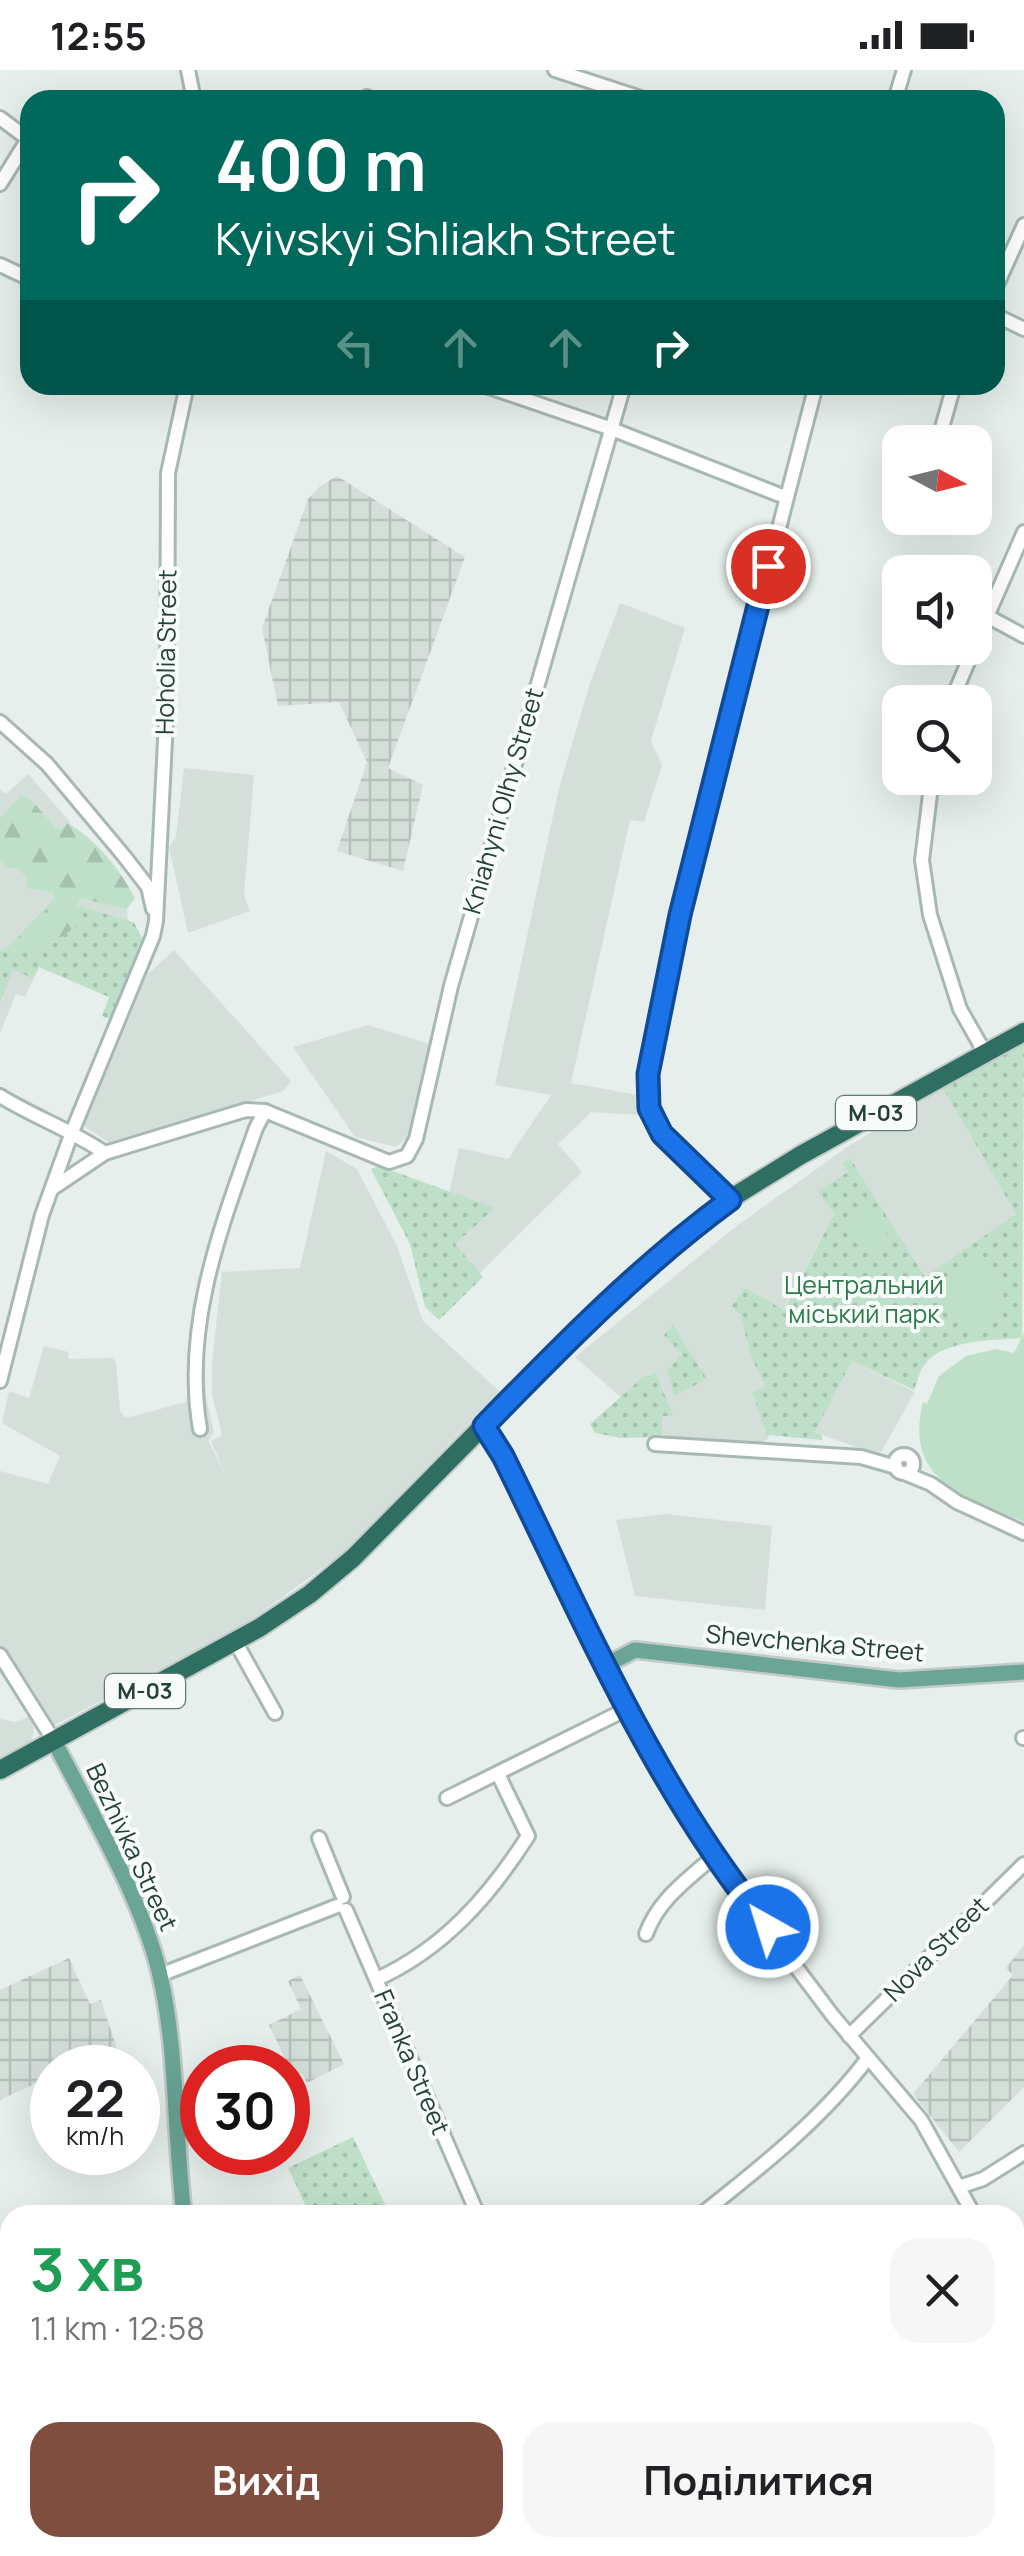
<!DOCTYPE html>
<html lang="uk">
<meta charset="utf-8">
<style>
body{margin:0;font-family:Manrope,sans-serif;background:#f6f6f6;color:#202124;height:100vh;display:flex;flex-direction:column;font-size:38px;white-space:nowrap}
*{box-sizing:border-box;margin:0}
p{font-size:32px;color:#757577}
.icon{flex:none;width:55px;height:55px;fill:none;stroke:currentColor;stroke-width:2;stroke-linecap:round;stroke-linejoin:round}
.map{position:relative;flex:1;overflow:hidden}
.side{position:absolute;left:0px;top:2135px;width:1025px;height:352px;display:flex;flex-direction:column;background:#fff;border-radius:30px 30px 0 0;box-shadow:0 10px 40px #0002}
.side>*{flex:none}
.banner{position:absolute;left:20px;top:20px;width:985px;height:305px;border-radius:30px;box-shadow:0 10px 40px #0002;background:#00695c;color:#fff;overflow:hidden}
.needle{width:65px;rotate:97deg}
.controls{position:absolute;left:882px;top:355px;display:grid;gap:20px}
.controls a{display:grid;place-items:center;width:110px;height:110px;border-radius:20px;background:#fff;box-shadow:0 10px 40px #0002;font-size:50px}
.speed{position:absolute;left:30px;top:1975px;display:flex;gap:20px;font-size:50px;font-weight:700;text-align:center}
.speed>*{display:grid;place-content:center;width:130px;height:130px;border-radius:50%;background:#fff;box-shadow:0 10px 40px #0002;line-height:1}
.speed small{font-size:25px;font-weight:400}
.speed .limit{border:15px solid #d22;background:#fff;color:#111}
.pin{position:absolute;display:grid;place-items:center;width:85px;height:85px;color:#fff;margin:-42px;border:5px solid #fff;border-radius:50%;box-shadow:0 2px 10px #0007}
.me{position:absolute;width:110px;margin:-55px;rotate:321deg;stroke-linejoin:round;filter:drop-shadow(0 0 8px #0008)}
.turn{display:flex;align-items:center;gap:35px;height:210px;padding:0 30px;font-size:45px}
.turn .icon{width:130px;height:130px;stroke-width:2.5}
.turn b{display:block;font-size:70px;line-height:85px}
.lanes{display:flex;align-items:center;height:95px;padding:0 30px;background:#0003;justify-content:center;gap:50px;direction:ltr}
.lanes .off{opacity:.35}
.round{display:grid;place-items:center;flex:none;width:105px;height:105px;border-radius:30px;background:#f6f6f6}
.head{display:flex;align-items:center;justify-content:space-between;height:170px;padding:0 30px}
h1{font-size:60px;font-weight:700;line-height:75px;color:#1e9e55}
.action{display:flex;gap:20px;margin-top:auto;padding:20px 30px}
.action a{flex:1;height:115px;border-radius:30px;background:#7f4e3f;color:#fff;font-size:40px;font-weight:700;line-height:115px;text-align:center}
.action a+a{background:#f6f6f6;color:#202124}
.status{display:flex;justify-content:space-between;align-items:center;height:70px;padding:0 50px;background:#fff;direction:ltr}
.status svg{height:28px;fill:currentColor}
.map>svg:first-child{display:block}
</style>
<div class="status"><b>12:55</b><svg viewBox="0 0 49 12"><path d="M0 12V9h3v3zM5 12V6h3v6zM10 12V3h3v9zM15 12V0h3v12zM26 1h20v11H26zM47 4h2v5h-2z"/></svg></div>
<div class="map">
<svg width="1024" height="2486" viewBox="0 0 1024 2486">
<defs>
<pattern id="industrial-grid" width="8" height="8" patternUnits="userSpaceOnUse" patternTransform="scale(2.5)"><rect width="8" height="8" fill="#d4dfda"/><path d="M0 4h8M4 0v8" fill="none" stroke="#b6c1bc"/></pattern>
<pattern id="green-dots" width="8" height="8" patternUnits="userSpaceOnUse" patternTransform="scale(2.5)"><rect width="8" height="8" fill="#bfe0c8"/><path d="M2 2h.1M6 6h.1" fill="none" stroke="#a4c1ad" stroke-width="1.8" stroke-linecap="round"/></pattern>
<pattern id="forest-firs" width="22" height="20" patternUnits="userSpaceOnUse" patternTransform="scale(2.5)"><rect width="22" height="20" fill="#bfe0c8"/><path d="M5 1l3.5 6h-7zM16 11l3.5 6h-7z" fill="#a4c1ad"/></pattern>
</defs>
<rect width="100%" height="100%" fill="#e6efeb"/>
<!-- built -->
<g fill="#d4dfda">
<path d="M 620,533 L 685,558 L 651,671 L 662,695 L 644,752 L 630,750 L 571,1013 L 644,1026 L 640,1045 L 591,1042 L 558,1074 L 582,1102 L 478,1205 L 441,1161 L 459,1078 L 508,1089 L 551,1025 L 495,1015 L 559,718 L 590,613 Z"/>
<path d="M 184,698 L 254,705 L 244,825 L 250,841 L 188,863 L 169,777 L 176,767 Z"/>
<path d="M 28,704 L 70,752 L 60,762 L 127,839 L 130,880 L 109,927 L 39,897 L 25,927 L 16,924 L 0,963 L 0,719 L 6,724 Z"/>
<path d="M 174,880 L 291,1011 L 283,1021 L 111,1074 L 84,1056 L 147,905 Z"/>
<path d="M 368,955 L 429,974 L 407,1068 L 396,1077 L 355,1067 L 293,977 Z"/>
<path d="M 942,1017 L 1016,1144 L 925,1208 L 850,1088 L 843,1091 L 848,1102 L 834,1144 L 783,1240 L 740,1244 L 751,1287 L 767,1317 L 752,1324 L 769,1367 L 761,1375 L 668,1369 L 575,1287 L 738,1155 L 846,1078 Z"/>
<path d="M 326,1081 L 357,1099 L 397,1176 L 423,1251 L 500,1322 L 343,1483 L 240,1558 L 53,1656 L 0,1575 L 0,1401 L 48,1414 L 60,1386 L 2,1353 L 9,1321 L 29,1328 L 44,1276 L 68,1282 L 69,1289 L 112,1288 L 116,1292 L 120,1341 L 126,1348 L 186,1332 L 190,1293 L 205,1295 L 206,1327 L 214,1363 L 208,1370 L 225,1404 L 211,1371 L 222,1365 L 212,1325 L 212,1292 L 222,1202 L 300,1198 Z"/>
<path d="M 852,1291 L 915,1322 L 881,1382 L 864,1380 L 815,1362 Z"/>
<path d="M 665,1444 L 772,1456 L 765,1540 L 635,1526 L 616,1450 Z"/>
<path d="M 30,1646 L 34,1658 L 32,1671 L 0,1693 L 0,1649 L 16,1652 Z"/>
</g>
<!-- industrial -->
<g fill="url(#industrial-grid)">
<path d="M 337,406 L 465,487 L 388,698 L 423,715 L 403,801 L 337,781 L 367,692 L 339,632 L 278,636 L 262,558 L 308,429 L 320,416 Z"/>
<path d="M 1024,1875 L 1024,2017 L 959,2082 L 913,2024 L 1013,1905 L 1006,1898 Z"/>
<path d="M 69,1888 L 90,1934 L 101,1930 L 120,1988 L 82,1997 L 52,1998 L 52,2006 L 0,2030 L 0,1920 Z"/>
<path d="M 300,1905 L 344,1994 L 307,2013 L 302,2003 L 294,2007 L 269,1955 L 301,1939 L 288,1911 Z"/>
</g>
<!-- green -->
<g fill="url(#green-dots)">
<path d="M 54,829 L 127,850 L 134,853 L 143,869 L 111,949 L 102,946 L 109,927 L 39,897 L 33,909 L 13,899 L 0,933 L 0,880 L 9,876 Z"/>
<path d="M 1024,973 L 1022,1268 C 993,1271 940,1269 923,1297 C 919,1303 917,1313 914,1320 L 852,1291 L 815,1362 L 822,1365 L 822,1370 L 767,1365 L 752,1323 L 766,1317 L 751,1287 L 740,1244 L 731,1237 L 745,1218 L 784,1240 L 834,1144 L 818,1121 L 848,1102 L 842,1092 L 850,1088 L 925,1207 L 1016,1144 L 942,1017 Z"/>
<path d="M 379,1096 L 495,1138 L 455,1174 L 483,1207 L 439,1250 L 425,1237 L 410,1174 L 371,1099 Z"/>
<path d="M 673,1255 L 707,1309 L 674,1326 L 667,1301 L 682,1284 L 664,1265 Z"/>
<path d="M 656,1303 L 673,1346 L 662,1346 L 662,1367 L 621,1368 L 595,1363 L 590,1354 L 642,1308 Z"/>
<path d="M 353,2067 L 390,2145 L 310,2145 L 288,2098 Z"/>
</g>
<!-- forest -->
<path fill="url(#forest-firs)" d="M 21,725 L 31,730 L 59,761 L 68,753 C 97,771 119,798 135,828 L 127,839 L 79,828 L 77,841 L 85,848 C 66,865 35,891 9,876 L 54,832 L 54,823 L 28,818 L 26,808 L 19,799 L 7,798 L 0,791 L 0,748 Z"/>
<!-- pitch -->
<g fill="#bfe0c8">
<path d="M 869,1137 L 893,1174 L 871,1189 L 846,1153 Z"/>
<path d="M 973,1189 L 1002,1217 L 1006,1240 L 983,1262 L 966,1262 L 931,1217 Z"/>
<path d="M 1024,1263 L 1024,1452 C 966,1426 903,1412 923,1332 L 927,1334 L 939,1306 L 966,1286 L 996,1279 L 1014,1283 Z"/>
</g>
<g fill="none" stroke-linecap="round" stroke-linejoin="round">
<!-- minor casing -->
<g stroke="#a8b8b2" stroke-width="18">
<g id="minor">
<path d="M 188,0 L 194,30"/>
<path d="M 555,0 L 647,30"/>
<path d="M 366,30 L 367,27"/>
<path d="M 895,30 L 904,0"/>
<path d="M 0,48 L 28,69 L 0,114"/>
<path d="M 0,195 L 30,209"/>
<path d="M 995,219 L 1024,155"/>
<path d="M 995,245 L 1024,259"/>
<path d="M 483,315 L 609,358 L 785,427"/>
<path d="M 938,372 L 954,315"/>
<path d="M 987,546 L 1024,566"/>
<path d="M 975,574 L 1024,462"/>
<path d="M 951,632 L 974,578"/>
<path d="M 0,652 L 47,694 L 124,786 L 148,817 L 153,839"/>
<path d="M 932,708 L 922,790 L 930,845 L 960,939 L 985,983"/>
<path d="M 0,1026 C 34,1047 71,1060 105,1083"/>
<path d="M 53,1118 L 105,1083 L 246,1040 L 265,1041 L 389,1092 L 407,1086 L 416,1069 L 451,916 L 624,315"/>
<path d="M 730,1129 L 662,1064 L 649,1038 L 648,1004 L 679,845 L 816,315"/>
<path d="M 0,1311 L 42,1145 L 72,1062 L 153,866 L 156,851 L 167,630 L 168,403 L 187,315"/>
<path d="M 200,1359 C 182,1254 222,1155 256,1058 L 265,1041"/>
<path d="M 655,1374 L 861,1387 L 896,1397"/>
<circle cx="904" cy="1394" r="9"/>
<path d="M 904,1403 L 931,1414 L 957,1432 L 1024,1463"/>
<path d="M 235,1571 L 275,1643"/>
<path d="M 0,1585 L 54,1671"/>
<path d="M 606,1595 L 713,1787 L 833,1946 L 921,2050 L 974,2145"/>
<path d="M 1023,1668 L 1024,1668"/>
<path d="M 447,1728 L 629,1638"/>
<path d="M 319,1768 L 343,1827"/>
<path d="M 346,1840 L 478,2145"/>
<path d="M 646,1864 C 658,1830 687,1810 713,1787"/>
<path d="M 160,1905 L 337,1836"/>
<path d="M 377,1909 C 443,1879 489,1827 528,1766 L 498,1704"/>
<path d="M 849,1966 L 1024,1794"/>
<path d="M 959,2117 L 983,2109 L 1024,2083"/>
<path d="M 703,2143 C 761,2097 823,2048 868,1988"/>
<path d="M 1015,2192 L 1024,2199"/>
<path d="M 515,2478 L 527,2486"/>
<path d="M 767,2478 L 773,2486"/>
<path d="M 371,2486 L 384,2478"/>
</g>
</g>
<!-- major casing -->
<g stroke="#c2cac8" stroke-width="20">
<g id="major">
<path d="M 484,1356 L 503,1386 L 606,1595 L 635,1580 L 899,1610 L 1024,1602"/>
<path d="M 54,1671 C 90,1741 140,1825 159,1901 C 178,1980 174,2064 184,2145"/>
<path d="M 206,2486 L 207,2478"/>
</g>
</g>
<!-- highway casing -->
<g stroke="#c2cac8" stroke-width="22">
<path id="highway" d="M 0,1700 L 259,1558 L 310,1524 L 353,1488 L 553,1285 L 677,1169 L 730,1129 L 801,1085 L 1024,962"/>
</g>
<!-- minor -->
<use href="#minor" stroke="#fff" stroke-width="12"/>
<!-- major -->
<use href="#major" stroke="#6aa596" stroke-width="15"/>
<!-- highway -->
<use href="#highway" stroke="#2f6f62" stroke-width="18"/>
</g>
<g fill="none" stroke-linecap="round" stroke-linejoin="round">
<!-- route casing -->
<g stroke="#114b97" stroke-width="25">
<path id="route" d="M 768,496 L 680,845 L 648,1004 L 649,1038 L 662,1064 L 730,1130 C 640,1196 562,1276 484,1356 L 503,1386 C 582,1546 654,1718 768,1857"/>
</g>
<!-- route -->
<use href="#route" stroke="#1a73e8" stroke-width="18"/>
</g>
<g text-anchor="middle" stroke-width="8" stroke-linejoin="round" paint-order="stroke">
<!-- shield labels -->
<g fill="#f7fbf9" stroke="#637a73" stroke-width="2.5">
<rect x="836" y="1026" width="80" height="34" rx="8"/>
<rect x="105" y="1604" width="80" height="34" rx="8"/>
</g>
<g font-size="22" font-weight="bold" fill="#24423a">
<text x="876" y="1051">М-03</text>
<text x="145" y="1629">М-03</text>
</g>
<!-- street labels -->
<g font-size="25" fill="#24423a" stroke="#f7fbf9">
<text transform="translate(166 582) rotate(-89)" y="9">Hoholia Street</text>
<text transform="translate(503 731) rotate(-74)" y="9">Kniahyni Olhy Street</text>
<text transform="translate(815 1573) rotate(5)" y="9">Shevchenka Street</text>
<text transform="translate(132 1777) rotate(65)" y="9">Bezhivka Street</text>
<text transform="translate(936 1879) rotate(-45)" y="9">Nova Street</text>
<text transform="translate(412 1992) rotate(67)" y="9">Franka Street</text>
</g>
<!-- park labels -->
<g font-size="25" fill="#2d7a4b" stroke="#f7fbf9">
<text x="864" y="1224">Центральний<tspan x="864" dy="29">міський парк</tspan></text>
</g>
</g>
</svg>
<div class="controls">
<a><svg class="needle" viewBox="-14 -14 28 28"><path d="M0-13l5 13h-10z" fill="#e53935"/><path d="M0 13l5-13h-10z" fill="#757577"/></svg></a>
<a><svg class="icon" aria-label="sound" viewBox="0 0 24 24"><path d="M4 9h4l5-4v14l-5-4H4zM17 9q2 3 0 6"/></svg></a>
<a><svg class="icon" aria-label="search" viewBox="0 0 24 24"><circle cx="10" cy="10" r="6"/><path d="M15 15l6 6"/></svg></a>
</div>
<div class="speed"><div>22<small>km/h</small></div><div class="limit">30</div></div>
<div class="pin" style="left:768px;top:496px;background:#d93025"><svg class="icon" aria-label="arrive" viewBox="0 0 24 24"><path d="M6 21V4h12l-3 4 3 4H6"/></svg></div>
<svg class="me" style="left:768px;top:1857px" viewBox="-20 -20 40 40"><circle r="17" fill="#1a73e8" stroke="#fff" stroke-width="3"/><path d="M0-11L8 9 0 5-8 9z" fill="#fff"/></svg>
<div class="banner">
<div class="turn"><svg class="icon" aria-label="right" viewBox="0 0 24 24"><path d="M7 20v-9h11M14 6l5 5-5 5"/></svg><div><b>400 m</b>Kyivskyi Shliakh Street</div></div>
<div class="lanes"><svg class="icon off" aria-label="left" viewBox="0 0 24 24"><path d="M17 20v-9H6M10 6l-5 5 5 5"/></svg><svg class="icon off" aria-label="ahead" viewBox="0 0 24 24"><path d="M12 20V5M6 11l6-6 6 6"/></svg><svg class="icon off" aria-label="ahead" viewBox="0 0 24 24"><path d="M12 20V5M6 11l6-6 6 6"/></svg><svg class="icon" aria-label="right" viewBox="0 0 24 24"><path d="M7 20v-9h11M14 6l5 5-5 5"/></svg></div>
</div>
<section class="side">
<div class="head"><div><h1>3 хв</h1><p>1.1 km · 12:58</p></div><a class="round"><svg class="icon" aria-label="close" viewBox="0 0 24 24"><path d="M6 6l12 12M18 6L6 18"/></svg></a></div>
<div class="action"><a>Вихід</a><a>Поділитися</a></div>
</section>
</div>
